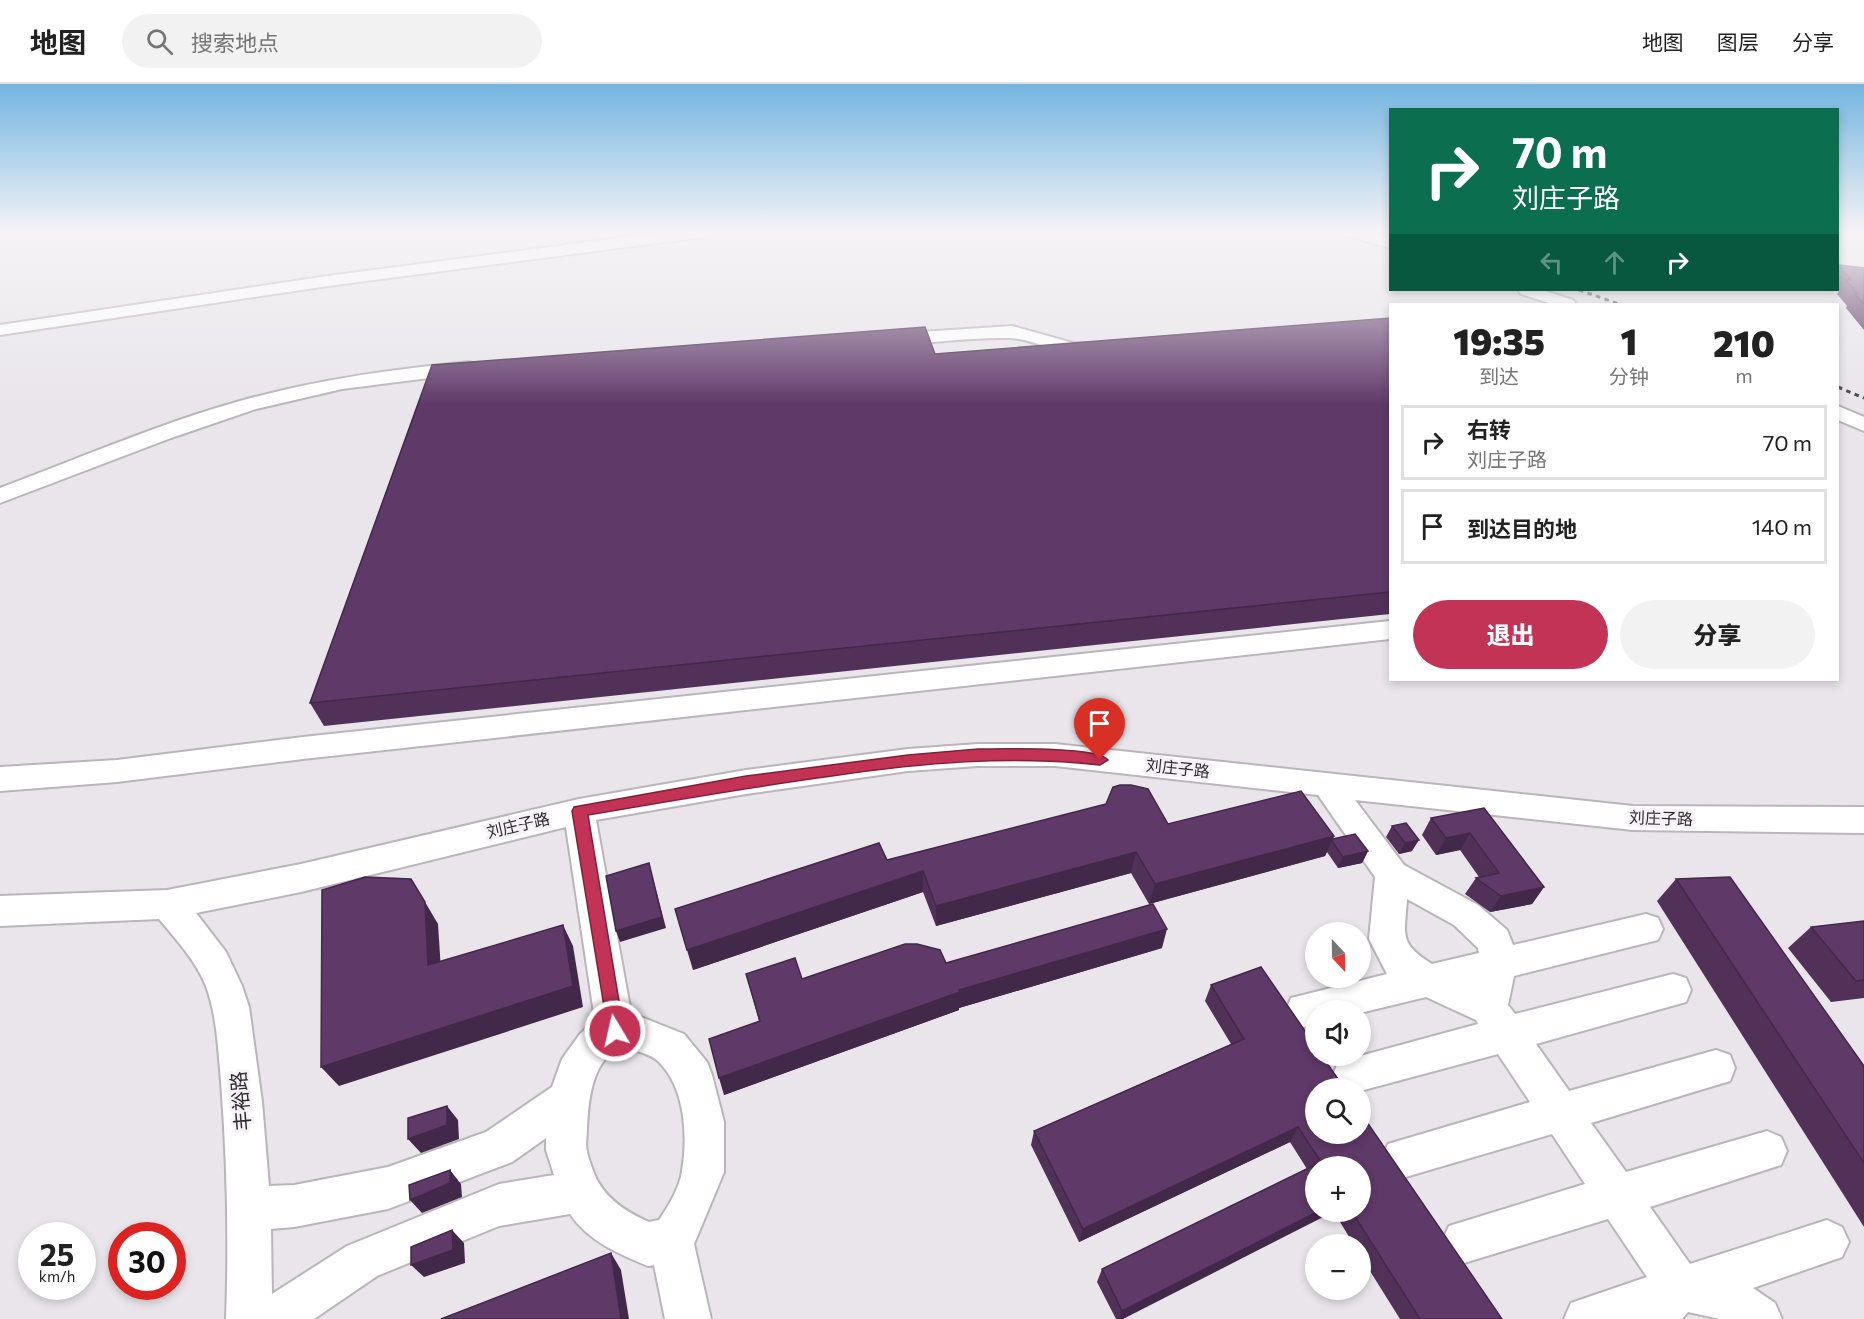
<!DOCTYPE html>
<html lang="zh">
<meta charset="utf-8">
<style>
body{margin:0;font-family:Commissioner,"Noto Sans SC",sans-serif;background:#f2f2f2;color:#222;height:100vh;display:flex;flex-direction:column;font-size:22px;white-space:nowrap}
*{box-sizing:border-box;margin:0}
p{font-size:20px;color:#767676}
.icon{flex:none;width:33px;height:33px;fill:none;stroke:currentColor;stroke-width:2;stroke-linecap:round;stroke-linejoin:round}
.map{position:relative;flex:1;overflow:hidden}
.sheet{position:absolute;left:1389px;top:219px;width:450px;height:378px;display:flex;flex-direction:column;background:#fff;border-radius:0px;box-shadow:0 3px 9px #0003}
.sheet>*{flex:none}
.hud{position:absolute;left:1389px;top:24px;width:450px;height:183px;border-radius:0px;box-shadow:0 3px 9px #0003;background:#0b6e4f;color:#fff;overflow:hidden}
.needle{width:39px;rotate:158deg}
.tools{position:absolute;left:1305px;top:838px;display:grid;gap:12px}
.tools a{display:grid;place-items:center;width:66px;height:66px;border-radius:50%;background:#fff;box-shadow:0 3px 9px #0003;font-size:30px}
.speed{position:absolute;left:18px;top:1138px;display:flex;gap:12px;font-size:30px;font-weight:700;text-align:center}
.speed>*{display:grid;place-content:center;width:78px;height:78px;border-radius:50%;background:#fff;box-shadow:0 3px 9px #0003;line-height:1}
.speed small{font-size:15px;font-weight:400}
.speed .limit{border:9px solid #d22;background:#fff;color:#111}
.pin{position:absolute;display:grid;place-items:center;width:51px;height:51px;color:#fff;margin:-62px -26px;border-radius:50% 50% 50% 0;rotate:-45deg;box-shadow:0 0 6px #0007}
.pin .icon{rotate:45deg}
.me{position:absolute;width:66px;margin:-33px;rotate:351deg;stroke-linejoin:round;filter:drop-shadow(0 0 4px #0008)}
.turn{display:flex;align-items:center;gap:21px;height:126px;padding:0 24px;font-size:27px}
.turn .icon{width:78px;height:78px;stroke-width:2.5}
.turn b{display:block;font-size:42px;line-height:51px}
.lanes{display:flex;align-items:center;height:57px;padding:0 24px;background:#0003;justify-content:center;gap:30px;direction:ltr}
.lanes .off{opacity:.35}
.eta{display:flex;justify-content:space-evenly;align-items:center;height:102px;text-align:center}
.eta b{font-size:36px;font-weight:800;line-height:42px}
.primary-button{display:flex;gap:12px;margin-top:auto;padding:12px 24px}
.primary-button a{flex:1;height:69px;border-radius:36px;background:#c33356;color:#fff;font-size:24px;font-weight:800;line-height:69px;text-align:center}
.primary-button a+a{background:#f2f2f2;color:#222}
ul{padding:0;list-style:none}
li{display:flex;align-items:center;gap:18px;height:75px;margin:0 12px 9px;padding:0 12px;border:3px solid #e0e0e0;border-radius:0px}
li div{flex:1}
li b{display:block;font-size:22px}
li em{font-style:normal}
header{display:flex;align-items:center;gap:36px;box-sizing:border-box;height:84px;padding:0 30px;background:#fff;border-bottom:2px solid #e0e0e0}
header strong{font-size:28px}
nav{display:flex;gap:33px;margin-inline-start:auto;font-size:21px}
.search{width:420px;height:54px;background:#f2f2f2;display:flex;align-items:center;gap:15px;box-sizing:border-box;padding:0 21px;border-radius:33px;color:#767676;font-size:22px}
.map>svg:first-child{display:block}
</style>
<header>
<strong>地图</strong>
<div class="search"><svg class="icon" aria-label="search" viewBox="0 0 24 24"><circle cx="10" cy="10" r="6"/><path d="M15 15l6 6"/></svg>搜索地点</div>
<nav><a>地图</a><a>图层</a><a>分享</a></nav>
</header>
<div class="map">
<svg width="1864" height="1235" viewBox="0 0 1864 1235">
<rect width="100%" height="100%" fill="#e9e5eb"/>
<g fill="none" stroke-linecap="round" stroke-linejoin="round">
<!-- minor casing -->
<g stroke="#bab5bb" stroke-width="4">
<g id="minor">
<path d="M 665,148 L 711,148 L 703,153 L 335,201 L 0,251 L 0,241 L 335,191 Z"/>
<path d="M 1343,148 L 1369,148 L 1390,154 L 1390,164 L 1345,151 Z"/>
<path d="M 1518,206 L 1542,206 L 1573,216 L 1576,220 L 1552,220 L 1521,210 Z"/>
<path d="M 1012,242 L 1073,259 L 1099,260 L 1101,264 L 1099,268 C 1063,277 1041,255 1009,254 C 970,253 929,259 890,262 L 883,260 L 881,256 L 883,252 L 890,250 Z"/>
<path d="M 469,278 L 476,280 L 479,284 L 476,288 L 342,305 L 256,325 L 171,354 L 0,419 L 0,404 C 80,374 158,340 240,317 C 315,296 392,285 469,278 Z"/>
<path d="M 1838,322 L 1864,333 L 1864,347 L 1838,336 Z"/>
<path d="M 1390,537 L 1390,555 L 303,675 L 117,698 L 0,707 L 0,683 L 117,676 L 303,653 Z"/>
<path d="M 978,660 L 1055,660 L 1633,722 L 1864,723 L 1864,749 L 1633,746 L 1355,716 L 1404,781 L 1478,821 L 1507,846 L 1513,861 L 1646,830 L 1658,834 L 1663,845 L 1658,856 L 1514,892 L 1508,921 L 1515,930 L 1673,890 L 1686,894 L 1691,906 L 1686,918 L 1536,960 L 1569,1007 L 1716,966 L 1730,971 L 1735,984 L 1730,997 L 1591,1039 L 1626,1088 L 1767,1047 L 1781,1053 L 1787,1067 L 1781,1081 L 1650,1123 L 1690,1180 L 1827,1136 L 1842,1143 L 1849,1158 L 1842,1173 L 1753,1204 L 1775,1219 L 1782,1235 L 1720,1235 L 1688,1228 L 1682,1235 L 1564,1235 L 1571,1219 L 1647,1193 L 1608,1135 L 1464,1179 L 1449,1172 L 1442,1157 L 1449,1142 L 1585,1100 L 1552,1050 L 1402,1094 L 1388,1088 L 1382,1074 L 1388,1060 L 1530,1018 L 1498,970 L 1360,1007 L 1360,1005 L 1338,1004 L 1333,991 L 1338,978 L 1478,940 L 1476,936 L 1426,913 L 1360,929 L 1360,927 L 1316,927 L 1316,940 L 1304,943 L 1291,938 L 1286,926 L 1291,914 L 1387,890 L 1369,855 L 1375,793 L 1318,711 L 1055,682 L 978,682 L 908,687 L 746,710 L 596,736 L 631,929 L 684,950 L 707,978 L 712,991 L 724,1038 L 724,1088 L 694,1160 L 711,1235 L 665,1235 L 654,1181 L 648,1182 C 619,1170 588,1157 570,1130 L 499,1142 L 377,1192 L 314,1235 L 226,1235 C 229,1155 227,1076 221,997 C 218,965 217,932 206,902 C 196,877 176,855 159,835 L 0,842 L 0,812 L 167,806 L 301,780 L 579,715 L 746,686 L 908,665 ZM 566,743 L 595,936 L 580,950 L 562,975 L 552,1003 L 486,1048 L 388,1083 L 294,1101 L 269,1102 L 262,1018 L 249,923 L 242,902 L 226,868 L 196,829 L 301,808 ZM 1407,815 L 1454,841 L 1478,864 L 1479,869 L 1432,880 C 1398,859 1405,851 1407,815 ZM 625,963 C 635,967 652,970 659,978 C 685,1004 688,1051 682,1087 C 680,1103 668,1123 659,1136 L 649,1138 C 628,1129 607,1116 596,1094 C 593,1087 589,1076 587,1068 C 585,1061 587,1052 587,1045 C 588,1018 592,970 625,963 ZM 546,1054 L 546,1066 L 554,1091 L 499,1100 L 347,1162 L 272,1210 L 271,1145 L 294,1143 L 388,1125 L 512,1078 Z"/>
</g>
</g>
<!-- minor -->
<use href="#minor" fill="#fff" fill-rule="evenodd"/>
<!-- rail -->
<g stroke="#434144" stroke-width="3" stroke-dasharray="4.5 4.5" stroke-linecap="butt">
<path d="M 1579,206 L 1619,220"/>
<path d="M 1838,303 L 1864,314"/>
</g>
</g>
<!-- wall -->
<g fill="#523159">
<path d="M 1839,181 L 1864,184 L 1864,246 L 1846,224 L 1847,222 L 1837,210 L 1839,207 L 1838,204 L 1838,184 Z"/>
<path d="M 1390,234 L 1390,530 L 324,642 L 310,619 L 935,270 Z"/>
<path d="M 1484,724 L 1544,803 L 1532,820 L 1490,828 L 1465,810 L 1476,794 L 1479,793 L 1460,766 L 1436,771 L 1422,751 L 1431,734 Z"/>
<path d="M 1392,742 L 1412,767 L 1399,770 L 1386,753 Z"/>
<path d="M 1334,752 L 1333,755 L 1368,767 L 1362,779 L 1338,784 L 1327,768 L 1325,772 L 1149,820 L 1131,789 L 936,842 L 923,808 L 693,886 L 887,776 Z"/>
<path d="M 1676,795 L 1864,982 L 1864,1143 L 1657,817 Z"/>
<path d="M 1864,837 L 1864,914 L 1831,918 L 1788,864 L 1811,843 Z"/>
<path d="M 1162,864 L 959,924 L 959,926 L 724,1011 L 759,937 L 746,890 L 802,895 L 946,879 Z"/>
<path d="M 1211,901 L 1502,1235 L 1400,1235 L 1360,1171 L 1360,1161 L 1354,1161 L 1334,1128 L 1360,1128 L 1360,1083 L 1123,1235 L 1116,1235 L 1097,1198 L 1102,1185 L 1307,1085 L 1290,1058 L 1079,1158 L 1031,1061 L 1034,1047 L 1231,960 L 1205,917 Z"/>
</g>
<!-- shaded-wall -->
<g fill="#422849">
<path d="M 1470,749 L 1460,766 L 1436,771 L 1446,754 Z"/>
<path d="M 1334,752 L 1325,772 L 1149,820 L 1155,800 Z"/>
<path d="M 1419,756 L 1412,767 L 1399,770 L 1405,759 Z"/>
<path d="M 1368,767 L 1362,779 L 1338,784 L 1343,773 Z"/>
<path d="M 1136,768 L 1131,789 L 936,842 L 936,822 Z"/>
<path d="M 649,779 L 666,844 L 620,858 L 616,847 Z"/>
<path d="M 923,787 L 923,808 L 693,886 L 687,866 Z"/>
<path d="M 1544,803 L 1532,820 L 1490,828 L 1501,812 Z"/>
<path d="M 425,818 L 438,840 L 442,902 L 428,881 Z"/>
<path d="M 563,841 L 573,862 L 583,923 L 339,1002 L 321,983 Z"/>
<path d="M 1167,845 L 1162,864 L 959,924 L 959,926 L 724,1011 L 719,994 L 959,906 Z"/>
<path d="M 447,1022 L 458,1036 L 459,1055 L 421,1069 L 408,1055 Z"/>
<path d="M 1298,1043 L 1290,1058 L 1079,1158 L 1083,1145 Z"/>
<path d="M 450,1086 L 461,1100 L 462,1113 L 422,1129 L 410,1116 Z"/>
<path d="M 1317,1128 L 1333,1128 L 1123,1235 L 1119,1235 L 1122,1227 Z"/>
<path d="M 452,1146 L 464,1159 L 465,1179 L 424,1193 L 411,1181 Z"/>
<path d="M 611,1169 L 621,1186 L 629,1235 L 621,1235 Z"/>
</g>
<!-- building -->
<g fill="#5f3968" stroke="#422849" stroke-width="1.5">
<path d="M 1839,181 L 1864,184 L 1864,220 L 1855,210 L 1858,210 L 1846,196 L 1851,196 Z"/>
<path d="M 1390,234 L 1390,508 L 310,619 L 432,281 L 925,243 L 935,270 Z"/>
<path d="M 1120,701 L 1131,701 L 1148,705 L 1168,740 L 1301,707 L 1334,752 L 1155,800 L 1136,768 L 936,822 L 923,787 L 687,866 L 675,825 L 879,759 L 887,776 L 1106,720 L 1113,703 Z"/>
<path d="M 1484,724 L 1544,803 L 1501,812 L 1476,794 L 1499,789 L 1470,749 L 1446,754 L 1431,734 Z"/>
<path d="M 1406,739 L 1419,756 L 1405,759 L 1392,742 Z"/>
<path d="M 1355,750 L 1368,767 L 1343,773 L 1332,757 L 1333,755 Z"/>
<path d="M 649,779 L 662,833 L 616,847 L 606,792 Z"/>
<path d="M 365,793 L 411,795 L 425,818 L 428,881 L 563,841 L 573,902 L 321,983 L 322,806 Z"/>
<path d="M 1730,793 L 1864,982 L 1864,1079 L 1676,795 Z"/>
<path d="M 1153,820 L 1167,845 L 959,906 L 960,908 L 719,994 L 709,955 L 760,937 L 746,890 L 795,874 L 802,895 L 905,860 L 917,860 L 940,866 L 946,879 Z"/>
<path d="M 1864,837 L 1864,896 L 1856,897 L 1811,843 Z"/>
<path d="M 1261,883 L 1316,963 L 1316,972 L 1322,972 L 1345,1005 L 1316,1005 L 1316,1050 L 1360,1050 L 1360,1028 L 1502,1235 L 1420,1235 L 1352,1128 L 1360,1128 L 1360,1083 L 1316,1083 L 1316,1128 L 1317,1128 L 1122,1227 L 1102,1185 L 1321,1078 L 1298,1043 L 1083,1145 L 1034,1047 L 1244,955 L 1211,901 Z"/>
<path d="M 447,1022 L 447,1041 L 408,1055 L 408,1034 Z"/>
<path d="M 450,1086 L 450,1099 L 410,1116 L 409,1101 Z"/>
<path d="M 452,1146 L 453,1166 L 411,1181 L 411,1163 Z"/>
<path d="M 611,1169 L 621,1235 L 441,1235 Z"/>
</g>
<!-- sky -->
<linearGradient id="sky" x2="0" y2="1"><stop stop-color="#73b5e0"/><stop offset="0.46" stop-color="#f5f3f6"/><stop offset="1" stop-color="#f5f3f6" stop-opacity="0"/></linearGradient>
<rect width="1864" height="321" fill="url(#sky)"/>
<!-- route -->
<path fill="#c33356" stroke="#7f2138" stroke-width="1.5" d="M 978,665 C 998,665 1099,662 1108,676 L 1100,681 C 1010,671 921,679 832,692 C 750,703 669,717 588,731 L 624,947 L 622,953 L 615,955 L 609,953 L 572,727 L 574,723 L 746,692 L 908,671 Z"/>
<g text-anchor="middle" stroke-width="6" stroke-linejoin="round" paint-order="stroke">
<!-- street labels -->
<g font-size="16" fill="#2d2b2d" stroke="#f7f2f8">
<text transform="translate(1178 684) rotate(6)" y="6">刘庄子路</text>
<text transform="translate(1661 734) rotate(2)" y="6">刘庄子路</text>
<text transform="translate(518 741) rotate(-13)" y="6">刘庄子路</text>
</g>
<!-- near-street labels -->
<g font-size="20" fill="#2d2b2d" stroke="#f7f2f8">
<text transform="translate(241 1017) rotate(-95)" y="7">丰裕路</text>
</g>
</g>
</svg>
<div class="tools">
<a><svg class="needle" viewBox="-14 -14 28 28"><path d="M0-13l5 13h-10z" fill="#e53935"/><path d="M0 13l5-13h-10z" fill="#767676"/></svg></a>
<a><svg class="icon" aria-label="sound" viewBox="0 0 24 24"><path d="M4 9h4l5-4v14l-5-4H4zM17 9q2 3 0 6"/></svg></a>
<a><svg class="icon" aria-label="search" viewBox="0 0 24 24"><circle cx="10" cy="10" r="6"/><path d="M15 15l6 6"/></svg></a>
<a>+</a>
<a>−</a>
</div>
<div class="speed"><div>25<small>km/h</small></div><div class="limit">30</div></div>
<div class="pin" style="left:1100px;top:676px;background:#d93025"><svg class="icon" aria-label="arrive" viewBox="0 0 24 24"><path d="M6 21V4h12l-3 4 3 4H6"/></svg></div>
<svg class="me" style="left:615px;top:947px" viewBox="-20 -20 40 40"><circle r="17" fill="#c33356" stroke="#fff" stroke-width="3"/><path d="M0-11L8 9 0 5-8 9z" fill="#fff"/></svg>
<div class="hud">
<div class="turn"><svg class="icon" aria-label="right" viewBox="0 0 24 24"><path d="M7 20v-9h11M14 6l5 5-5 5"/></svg><div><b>70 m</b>刘庄子路</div></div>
<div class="lanes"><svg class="icon off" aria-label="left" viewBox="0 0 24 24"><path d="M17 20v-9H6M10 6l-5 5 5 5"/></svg><svg class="icon off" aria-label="ahead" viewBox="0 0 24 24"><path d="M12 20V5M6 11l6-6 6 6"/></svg><svg class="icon" aria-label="right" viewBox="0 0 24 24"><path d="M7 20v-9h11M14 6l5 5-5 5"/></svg></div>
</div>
<section class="sheet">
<div class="eta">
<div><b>19:35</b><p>到达</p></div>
<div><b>1</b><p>分钟</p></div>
<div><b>210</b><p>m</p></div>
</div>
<ul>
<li><svg class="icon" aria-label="right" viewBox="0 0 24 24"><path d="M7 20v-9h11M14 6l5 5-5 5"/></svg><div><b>右转</b><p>刘庄子路</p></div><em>70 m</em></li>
<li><svg class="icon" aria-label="arrive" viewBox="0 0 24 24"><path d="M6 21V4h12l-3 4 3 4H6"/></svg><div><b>到达目的地</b></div><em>140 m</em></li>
</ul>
<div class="primary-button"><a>退出</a><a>分享</a></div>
</section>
</div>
